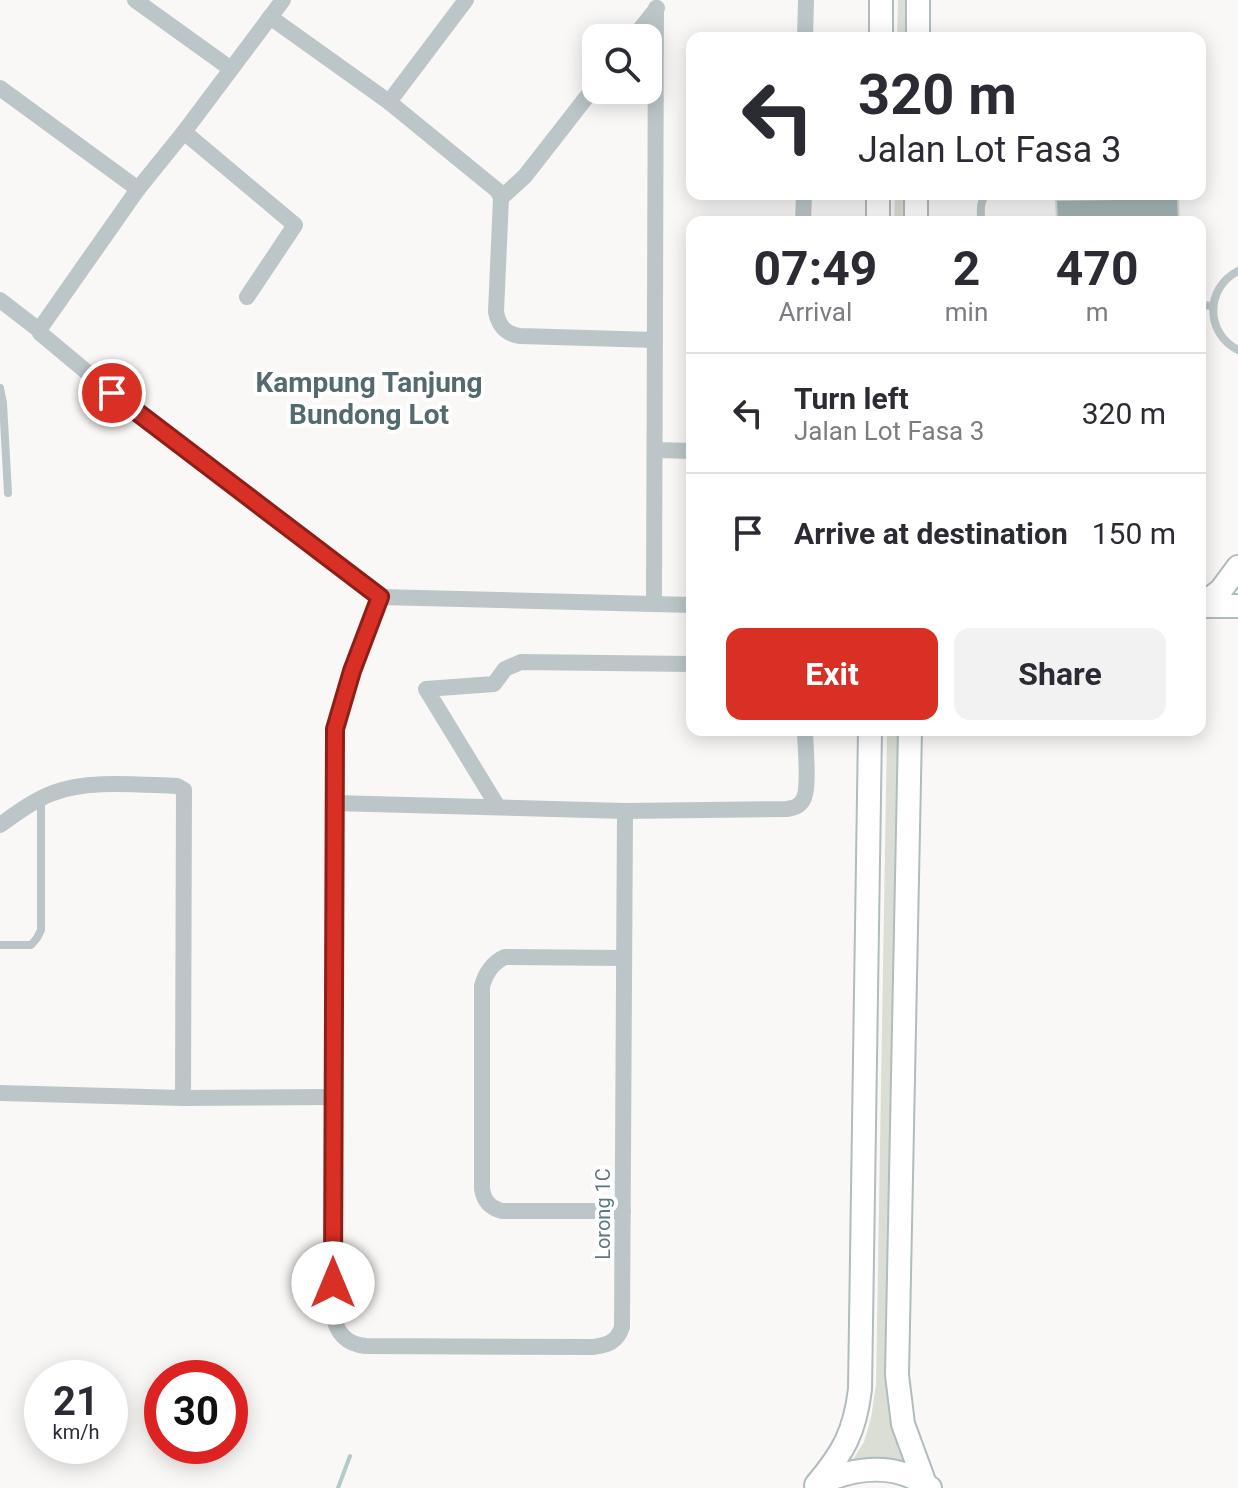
<!DOCTYPE html>
<style>
body{margin:0;font-family:Roboto,sans-serif;background:#f2f2f3;color:#2b2b33;height:100vh;display:flex;flex-direction:column;font-size:30px;white-space:nowrap}
*{box-sizing:border-box;margin:0}
p{font-size:26px;color:#7c7c81}
.icon{flex:none;width:44px;height:44px;fill:none;stroke:currentColor;stroke-width:2;stroke-linecap:round;stroke-linejoin:round}
.map{position:relative;flex:1;overflow:hidden}
.details{position:absolute;left:686px;top:216px;width:520px;height:520px;display:flex;flex-direction:column;background:#fff;border-radius:16px;box-shadow:0 4px 20px #0003}
.details>*{flex:none}
.banner{position:absolute;left:686px;top:32px;width:520px;height:168px;border-radius:16px;box-shadow:0 4px 20px #0003;background:#fff;color:#2b2b33;overflow:hidden}
.fabs{position:absolute;left:582px;top:24px;display:grid;gap:16px}
.fabs a{display:grid;place-items:center;width:80px;height:80px;border-radius:16px;background:#fff;box-shadow:0 4px 20px #0003;font-size:40px}
.speed{position:absolute;left:24px;top:1360px;display:flex;gap:16px;font-size:40px;font-weight:700;text-align:center}
.speed>*{display:grid;place-content:center;width:104px;height:104px;border-radius:50%;background:#fff;box-shadow:0 4px 20px #0003;line-height:1}
.speed small{font-size:20px;font-weight:400}
.speed .limit{border:12px solid #d22;background:#fff;color:#111}
.pin{position:absolute;display:grid;place-items:center;width:68px;height:68px;color:#fff;margin:-34px;border:4px solid #fff;border-radius:50%;box-shadow:0 2px 8px #0007}
.me{position:absolute;width:88px;margin:-44px;rotate:0deg;stroke-linejoin:round;filter:drop-shadow(0 0 6px #0008)}
.turn{display:flex;align-items:center;gap:28px;height:168px;padding:0 40px;font-size:36px}
.turn .icon{width:104px;height:104px;stroke-width:2.5}
.turn b{display:block;font-size:56px;line-height:68px}
.eta{display:flex;justify-content:space-evenly;align-items:center;height:136px;text-align:center}
.eta b{font-size:48px;font-weight:700;line-height:56px}
.button{display:flex;gap:16px;margin-top:auto;padding:16px 40px}
.button a{flex:1;height:92px;border-radius:16px;background:#d93025;color:#fff;font-size:32px;font-weight:700;line-height:92px;text-align:center}
.button a+a{background:#f2f2f3;color:#2b2b33}
ul{padding:0;list-style:none}
li{display:flex;align-items:center;gap:24px;height:120px;padding:0 40px;border-top:2px solid #e1e1e2}
li div{flex:1}
li b{display:block;font-size:30px}
li em{font-style:normal}
.map>svg:first-child{display:block}
</style>
<div class="map">
<svg width="1238" height="1488" viewBox="0 0 1238 1488">
<rect width="100%" height="100%" fill="#f9f8f6"/>
<!-- green -->
<g fill="#dbded5">
<path d="M 898,0 L 917,0 L 917,38 L 897,38 Z"/>
<path d="M 895,194 L 914,194 L 914,222 L 894,222 Z"/>
<path d="M 887,730 L 905,730 L 895,1385 L 917,1463 C 893,1459 874,1459 850,1464 L 864,1442 L 871,1418 L 876,1384 Z"/>
</g>
<g fill="none" stroke-linecap="round" stroke-linejoin="round">
<!-- stream -->
<path stroke="#b5c9c9" stroke-width="4" d="M 338,1488 L 350,1456"/>
</g>
<!-- building -->
<path fill="#a5b5b7" stroke="#dbdad8" stroke-width="2" d="M 1178,198 L 1179,222 L 1057,222 L 1056,200 Z"/>
<g fill="none" stroke-linecap="round" stroke-linejoin="round">
<!-- secondary casing -->
<g stroke="#b1bcbe" stroke-width="26">
<g id="secondary">
<path d="M 881,38 L 881,0"/>
<path d="M 918,38 L 918,0"/>
<path d="M 878,222 L 878,194"/>
<path d="M 916,222 L 916,194"/>
<path d="M 1200,606 L 1221,590 L 1238,567"/>
<path d="M 1200,606 L 1238,606"/>
<path d="M 910,730 L 897,1375 L 903,1424 L 925,1484"/>
<path d="M 820,1483 C 856,1467 897,1462 930,1488"/>
<path d="M 816,1485 C 843,1453 855,1432 860,1389 L 870,730"/>
</g>
</g>
<!-- lane -->
<g stroke="#bcc6c8" stroke-width="8">
<path d="M 981,222 C 981,212 979,201 987,194"/>
<path d="M 1238,271 C 1205,288 1205,333 1238,350"/>
<path d="M 1200,305 L 1213,306"/>
<path d="M 0,388 L 3,403 L 8,493"/>
<path d="M 0,945 L 31,945 L 37,938 L 41,930 L 41,799"/>
</g>
<!-- street -->
<g stroke="#bcc6c8" stroke-width="16">
<path d="M 135,0 L 231,69"/>
<path d="M 270,17 L 389,102 L 498,191 L 501,198 L 496,312 C 499,327 506,334 520,336 L 655,340"/>
<path d="M 633,38 L 657,8"/>
<path d="M 805,38 L 806,0"/>
<path d="M 0,88 L 138,189"/>
<path d="M 389,102 L 466,0"/>
<path d="M 184,132 L 295,225 L 247,297"/>
<path d="M 501,198 L 525,176 L 596,85"/>
<path d="M 803,222 L 804,194"/>
<path d="M 0,300 L 39,330 L 40,333 L 112,393 L 380,597"/>
<path d="M 39,330 L 138,189 L 184,132 L 283,0"/>
<path d="M 655,450 L 692,451"/>
<path d="M 380,597 L 352,671 L 335,729 L 333,1313 C 336,1333 346,1344 366,1346 L 593,1347 C 608,1345 617,1342 622,1327 L 625,811"/>
<path d="M 380,597 L 692,605"/>
<path d="M 654,603 L 656,8"/>
<path d="M 334,803 L 625,811 L 787,809 C 793,808 799,807 803,800 C 810,789 805,745 805,730"/>
<path d="M 498,807 L 426,689 L 494,684 L 505,669 L 521,662 L 692,664"/>
<path d="M 0,825 C 17,813 34,800 53,793 C 87,779 140,785 177,786 L 184,790 L 183,1098"/>
<path d="M 0,1093 L 183,1098 L 332,1097"/>
<path d="M 623,1211 L 502,1211 C 490,1208 484,1201 482,1189 L 482,986 C 485,974 493,962 505,957 L 624,958"/>
</g>
<!-- secondary -->
<use href="#secondary" stroke="#fff" stroke-width="22"/>
</g>
<g fill="none" stroke-linecap="round" stroke-linejoin="round">
<!-- route casing -->
<g stroke="#8d1f18" stroke-width="20">
<path id="route" d="M 112,393 L 380,597 L 352,671 L 335,729 L 333,1283"/>
</g>
<!-- route -->
<use href="#route" stroke="#d93025" stroke-width="14"/>
</g>
<g text-anchor="middle" stroke-width="8" stroke-linejoin="round" paint-order="stroke">
<!-- street labels -->
<g font-size="20" fill="#5d787e" stroke="#fff">
<text transform="translate(603 1214) rotate(-90)" y="7">Lorong 1C</text>
</g>
<!-- district labels -->
<g font-size="28" font-weight="bold" fill="#546a6e" stroke="#fff">
<text x="369" y="392">Kampung Tanjung<tspan x="369" dy="32">Bundong Lot</tspan></text>
</g>
</g>
</svg>
<div class="fabs">
<a><svg class="icon" aria-label="search" viewBox="0 0 24 24"><circle cx="10" cy="10" r="6"/><path d="M15 15l6 6"/></svg></a>
</div>
<div class="speed"><div>21<small>km/h</small></div><div class="limit">30</div></div>
<div class="pin" style="left:112px;top:393px;background:#d93025"><svg class="icon" aria-label="arrive" viewBox="0 0 24 24"><path d="M6 21V4h12l-3 4 3 4H6"/></svg></div>
<svg class="me" style="left:333px;top:1283px" viewBox="-20 -20 40 40"><circle r="19" fill="#fff"/><path d="M0-13L10 11 0 6-10 11z" fill="#d93025"/></svg>
<div class="banner">
<div class="turn"><svg class="icon" aria-label="left" viewBox="0 0 24 24"><path d="M17 20v-9H6M10 6l-5 5 5 5"/></svg><div><b>320 m</b>Jalan Lot Fasa 3</div></div>
</div>
<section class="details">
<div class="eta">
<div><b>07:49</b><p>Arrival</p></div>
<div><b>2</b><p>min</p></div>
<div><b>470</b><p>m</p></div>
</div>
<ul>
<li><svg class="icon" aria-label="left" viewBox="0 0 24 24"><path d="M17 20v-9H6M10 6l-5 5 5 5"/></svg><div><b>Turn left</b><p>Jalan Lot Fasa 3</p></div><em>320 m</em></li>
<li><svg class="icon" aria-label="arrive" viewBox="0 0 24 24"><path d="M6 21V4h12l-3 4 3 4H6"/></svg><div><b>Arrive at destination</b></div><em>150 m</em></li>
</ul>
<div class="button"><a>Exit</a><a>Share</a></div>
</section>
</div>
